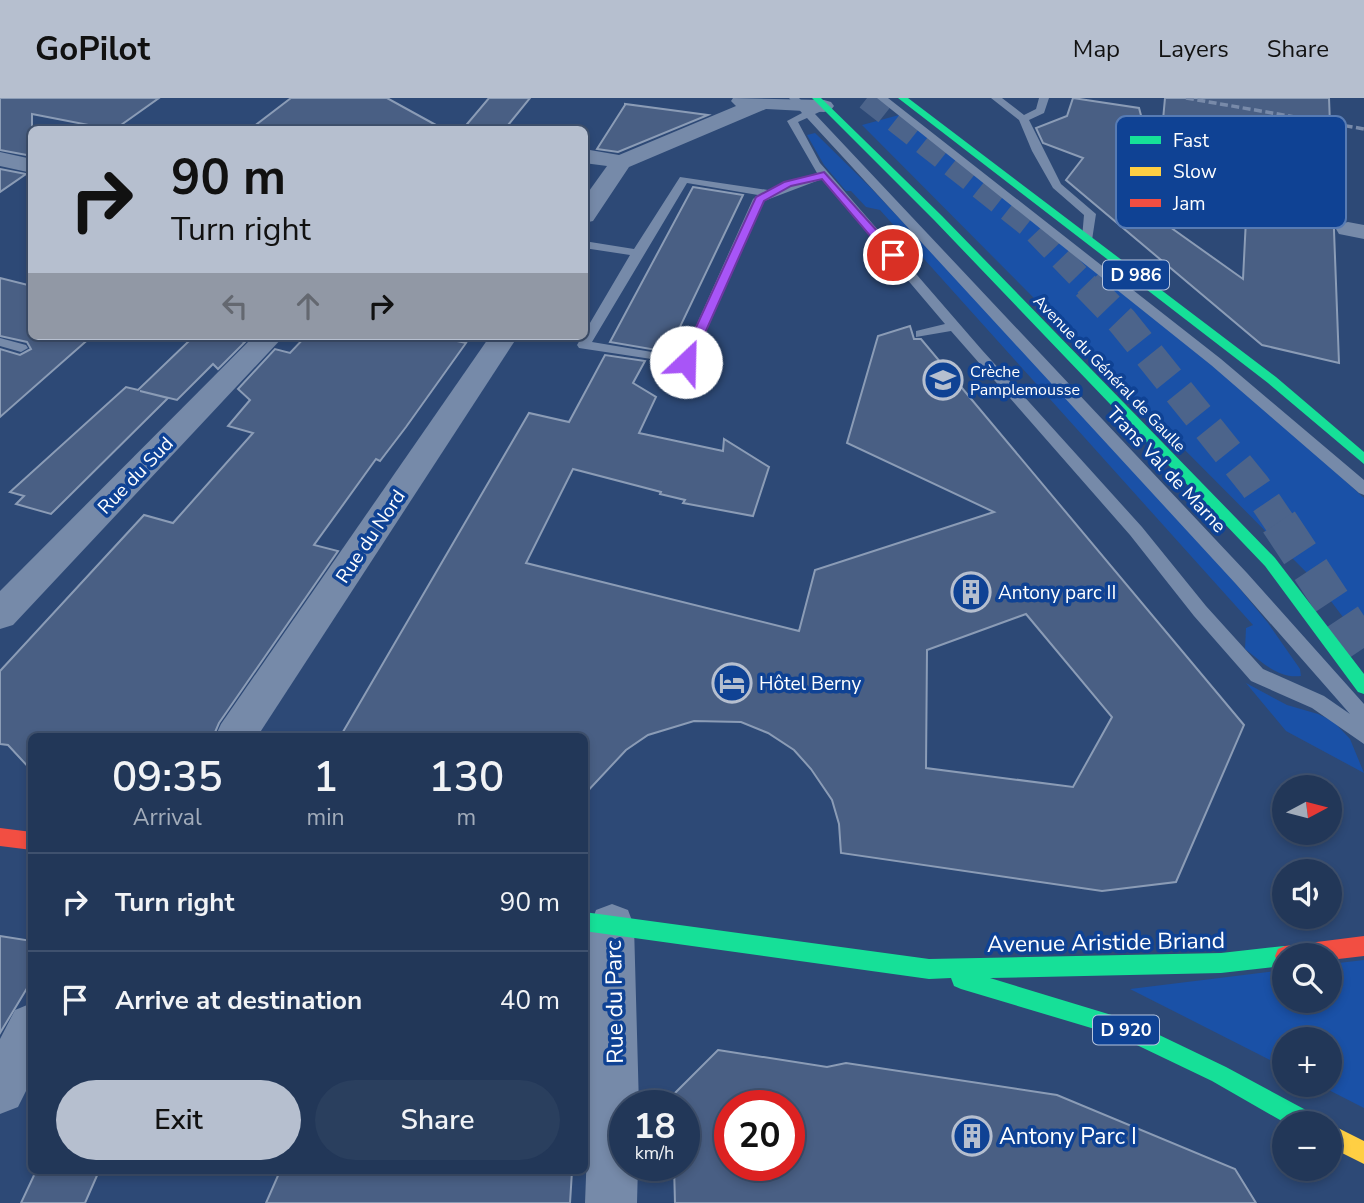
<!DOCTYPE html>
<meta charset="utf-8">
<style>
body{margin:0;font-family:"Nunito Sans",sans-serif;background:#2a3f5e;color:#f1f3f6;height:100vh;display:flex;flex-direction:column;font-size:26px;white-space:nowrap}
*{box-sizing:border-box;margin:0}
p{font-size:23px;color:#a2acba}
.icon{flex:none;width:38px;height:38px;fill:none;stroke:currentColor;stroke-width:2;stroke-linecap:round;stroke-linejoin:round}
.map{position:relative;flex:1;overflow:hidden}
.side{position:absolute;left:28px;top:635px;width:560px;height:441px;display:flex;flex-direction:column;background:#223758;border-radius:10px;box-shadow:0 4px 10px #0003,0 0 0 2px #3f516e}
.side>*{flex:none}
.guide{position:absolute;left:28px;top:28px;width:560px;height:214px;border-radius:10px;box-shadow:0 4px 10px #0003,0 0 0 2px #3f516e;background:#b6bfcf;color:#111;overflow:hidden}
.needle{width:46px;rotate:83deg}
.controls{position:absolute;left:1272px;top:677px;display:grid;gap:14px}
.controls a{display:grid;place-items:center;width:70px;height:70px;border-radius:50%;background:#223758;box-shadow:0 4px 10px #0003,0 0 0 2px #3f516e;font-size:35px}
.speed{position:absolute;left:609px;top:992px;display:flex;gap:14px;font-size:35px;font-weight:700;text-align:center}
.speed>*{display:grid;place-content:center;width:91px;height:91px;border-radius:50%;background:#223758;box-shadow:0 4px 10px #0003,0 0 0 2px #3f516e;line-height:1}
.speed small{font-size:18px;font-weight:400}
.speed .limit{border:10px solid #d22;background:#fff;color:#111}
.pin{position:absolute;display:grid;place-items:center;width:60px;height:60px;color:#fff;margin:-30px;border:4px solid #fff;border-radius:50%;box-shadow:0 2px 7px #0007}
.me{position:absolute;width:77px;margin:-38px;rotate:24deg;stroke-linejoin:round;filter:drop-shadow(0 0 5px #0008)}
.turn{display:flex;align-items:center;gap:24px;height:147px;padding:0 28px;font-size:32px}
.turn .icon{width:91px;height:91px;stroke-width:2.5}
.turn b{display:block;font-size:49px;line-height:60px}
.lanes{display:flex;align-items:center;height:66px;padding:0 28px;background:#0003;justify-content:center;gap:35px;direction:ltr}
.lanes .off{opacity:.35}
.eta{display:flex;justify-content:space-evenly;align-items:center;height:119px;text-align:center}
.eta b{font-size:42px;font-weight:600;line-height:49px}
.cta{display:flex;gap:14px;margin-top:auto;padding:14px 28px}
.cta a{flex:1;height:80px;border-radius:42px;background:#b6bfcf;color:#111;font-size:28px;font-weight:600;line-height:80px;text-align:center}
.cta a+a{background:#2a3f5e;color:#f1f3f6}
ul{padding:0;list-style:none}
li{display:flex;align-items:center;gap:21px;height:98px;padding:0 28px;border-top:2px solid #3f516e}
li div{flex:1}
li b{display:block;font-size:26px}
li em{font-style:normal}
header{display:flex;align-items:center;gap:42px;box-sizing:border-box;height:98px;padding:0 35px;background:#b6bfcf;color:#111}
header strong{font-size:33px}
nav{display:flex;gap:38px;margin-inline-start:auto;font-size:24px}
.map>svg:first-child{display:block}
</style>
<header>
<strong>GoPilot</strong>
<nav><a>Map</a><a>Layers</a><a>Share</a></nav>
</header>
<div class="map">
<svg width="1364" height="1105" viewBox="0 0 1364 1105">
<rect width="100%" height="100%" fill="#2d4976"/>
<!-- green -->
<g fill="#1a51a7">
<path d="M 899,17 C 1055,142 1218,263 1364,400 L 1364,547 L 1318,486 L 862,27 Z"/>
<path d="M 815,35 L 871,90 L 1200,442 L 1268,525 L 1300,571 L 1301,578 C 1278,581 1262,564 1245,551 L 1246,530 L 1253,527 L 880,112 L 866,109 L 851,93 L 846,93 L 824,67 L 807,37 Z"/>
<path d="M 1246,585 L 1287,607 L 1318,616 L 1333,623 L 1350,641 L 1364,675 L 1286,633 Z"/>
<path d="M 1364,862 L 1364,1010 L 1319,987 L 1330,987 L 1330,942 L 1284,942 L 1284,969 L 1130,891 L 1284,872 L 1284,903 L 1330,903 L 1330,866 Z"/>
</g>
<!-- building -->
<g fill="#495f84" stroke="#8b9cb6" stroke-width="2" fill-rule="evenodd">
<path d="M 0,0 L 159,0 L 114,32 L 32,16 L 32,58 L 0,52 Z"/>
<path d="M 291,0 L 387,0 L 445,32 L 249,32 Z"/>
<path d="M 489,0 L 530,0 L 504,32 L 462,32 Z"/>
<path d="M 1073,0 L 1139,10 L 1153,62 L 1118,92 L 1243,181 L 1246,121 L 1285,129 L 1286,57 L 1162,33 L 1165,0 L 1329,0 L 1339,265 L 1262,247 L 1066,82 L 1083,60 L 1043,45 L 1036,30 L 1067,18 Z"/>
<path d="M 625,7 L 625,6 L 708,17 L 618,54 L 597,51 Z"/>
<path d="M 0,71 L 26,76 L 0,94 Z"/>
<path d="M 693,89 L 743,97 L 668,254 L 610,244 Z"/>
<path d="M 0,180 L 32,188 L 32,238 L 92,238 L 0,319 L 0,251 L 20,257 L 31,251 L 27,244 L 0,238 Z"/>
<path d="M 910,228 L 914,241 L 921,241 L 1244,627 L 1176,784 L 1102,793 L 841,755 L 839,726 L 832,702 L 811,671 L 794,652 L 768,635 L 741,624 L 694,623 L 648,637 L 626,652 L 584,697 L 584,639 L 340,639 L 529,315 L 569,324 L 605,257 L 645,263 L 633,285 L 656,299 L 639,335 L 723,353 L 724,341 L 769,369 L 753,418 L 683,405 L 685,402 L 660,396 L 661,394 L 573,371 L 526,465 L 799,533 L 815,472 L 994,414 L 847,345 L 878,238 ZM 1026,516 L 1112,619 L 1073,689 L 926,670 L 927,552 Z"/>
<path d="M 184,238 L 242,238 L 238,242 L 245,244 L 218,271 L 213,266 L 177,302 L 140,293 L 168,300 L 51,416 L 16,406 L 24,398 L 10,394 L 126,289 L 138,292 L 189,243 Z"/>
<path d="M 306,238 L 435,238 L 466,245 L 406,329 L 380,363 L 376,361 L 314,447 L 338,453 L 219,625 L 213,639 L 32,639 L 32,673 L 8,647 L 0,646 L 0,573 L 144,417 L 173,425 L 253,335 L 228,328 L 250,302 L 238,291 L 275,251 L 290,255 Z"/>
<path d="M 0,838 L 32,843 L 32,882 L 0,935 Z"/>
<path d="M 718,952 L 827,969 L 846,965 L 1057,997 L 1235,1071 L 1256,1105 L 675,1105 L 674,1068 L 684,1068 L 684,1008 L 673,1008 L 673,997 ZM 730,1008 L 789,1008 L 789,1068 L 730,1068 Z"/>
<path d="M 36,1073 L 99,1073 L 85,1105 L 21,1105 Z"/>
<path d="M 280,1073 L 572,1073 L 570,1105 L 266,1105 Z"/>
</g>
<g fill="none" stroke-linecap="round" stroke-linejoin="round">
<!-- highway-tunnel-far2 -->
<path stroke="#4c648b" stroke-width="24" stroke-dasharray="24 12" stroke-linecap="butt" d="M 867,0 L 1032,130 L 1088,188"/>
<!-- highway-tunnel-far1 -->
<path stroke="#4c648b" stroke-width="31" stroke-dasharray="31 16" stroke-linecap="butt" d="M 1087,187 L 1122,223 L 1255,388 L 1280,425"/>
<!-- highway-tunnel -->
<path stroke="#4c648b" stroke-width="38" stroke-dasharray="38 19" stroke-linecap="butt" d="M 1279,424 L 1364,552"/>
<!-- lane -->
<g fill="#768aa9" fill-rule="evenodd">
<path d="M 789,0 L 799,0 L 810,11 L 828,6 L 828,10 L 815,16 L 1247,475 L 1364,606 L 1364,646 L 1312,610 L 1251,583 L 1194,518 L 1130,437 L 951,233 L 916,239 L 916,233 L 945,226 L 822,81 L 764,103 L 691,267 L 579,250 L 577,247 L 630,157 L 584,150 L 584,143 L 634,151 L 680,79 L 768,92 L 817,75 L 787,23 L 802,15 ZM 807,20 L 1235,485 L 1350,616 L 1324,598 L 1263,571 L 1206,508 L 1142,429 L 982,252 L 820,65 L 798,24 ZM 687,85 L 758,97 L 753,101 L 682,259 L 592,244 Z"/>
<path d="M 877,0 L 888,0 L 1221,261 L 1364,382 L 1364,397 L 1359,395 L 1211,267 Z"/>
<path d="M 991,0 L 1002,0 L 1024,17 L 1036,11 L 1039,0 L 1049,0 L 1044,15 L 1029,22 L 1061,86 L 1096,116 L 1092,142 L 1082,140 L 1084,117 L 1053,90 L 1032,53 L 1019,22 Z"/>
<path d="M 0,240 L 26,247 L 28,250 L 21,254 L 0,248 Z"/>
</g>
<!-- street -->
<g fill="#768aa9" fill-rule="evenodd">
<path d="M 733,0 L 824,2 L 831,4 L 834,8 L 831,12 L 824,14 L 766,11 L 629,69 L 593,123 L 584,125 L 584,100 L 607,68 L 584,65 L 584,51 L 619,57 L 736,8 L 731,3 Z"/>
<path d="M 0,54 L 32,61 L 32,75 L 0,68 Z"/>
<path d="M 1348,124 L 1364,127 L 1364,141 L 1339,136 L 1336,131 L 1339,126 Z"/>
<path d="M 254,238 L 284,238 L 13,527 L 0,531 L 0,493 Z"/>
<path d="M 490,238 L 518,238 L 257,639 L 215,639 L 221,626 Z"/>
<path d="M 612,806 L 628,812 L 634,828 L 639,1008 L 625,1008 L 625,1068 L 638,1068 L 637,1105 L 585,1105 L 590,974 L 590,828 L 596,812 Z"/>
<path d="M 32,905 L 32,981 L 18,1009 L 0,1016 L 0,941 L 15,912 Z"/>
</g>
<!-- fast -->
<g fill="#16e098" fill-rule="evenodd">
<path d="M 812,0 L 821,0 L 942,118 L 1275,460 L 1364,576 L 1364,596 L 1358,594 L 1265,468 L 934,122 Z"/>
<path d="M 898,0 L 908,0 L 1276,279 L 1364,354 L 1364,366 L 1268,285 Z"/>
<path d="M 584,814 L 929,861 L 1221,855 L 1284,848 L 1291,851 L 1294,858 L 1284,858 L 1284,868 L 1221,875 L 990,880 L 1128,922 L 1226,969 L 1317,1018 L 1320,1026 L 1287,1026 L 1212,983 L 1118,938 L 961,891 L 954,888 L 951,880 L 929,881 L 584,833 Z"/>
</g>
<!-- slow -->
<path fill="#ffcf43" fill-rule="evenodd" d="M 1330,1026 L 1364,1043 L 1364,1066 L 1330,1049 Z"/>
<!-- jam -->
<g fill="#f24e42" fill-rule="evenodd">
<path d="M 0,730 L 32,734 L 32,752 L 0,748 Z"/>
<path d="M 1364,838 L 1364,858 L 1330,862 L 1330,858 L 1284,858 L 1284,868 L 1278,865 L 1275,858 L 1278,851 L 1285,848 Z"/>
</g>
<!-- rail -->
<path stroke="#788aa9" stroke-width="3.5" stroke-dasharray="8 3.5" stroke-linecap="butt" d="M 1186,0 L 1364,31"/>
</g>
<!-- route -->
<path fill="#a855f7" stroke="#6d37a1" stroke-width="2" d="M 824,74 L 897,155 L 897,160 L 889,160 L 822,81 L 791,88 L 764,103 L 692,264 L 690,267 L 681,267 L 680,264 L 756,99 L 784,84 Z"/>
<!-- icons -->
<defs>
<g id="school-ring" transform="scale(2.0125)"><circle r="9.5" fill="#0f4294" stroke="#b6bfcf" stroke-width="1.5"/><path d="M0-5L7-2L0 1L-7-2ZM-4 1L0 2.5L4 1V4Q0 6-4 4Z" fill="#b6bfcf"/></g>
<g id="building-ring" transform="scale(2.0125)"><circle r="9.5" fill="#0f4294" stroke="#b6bfcf" stroke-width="1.5"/><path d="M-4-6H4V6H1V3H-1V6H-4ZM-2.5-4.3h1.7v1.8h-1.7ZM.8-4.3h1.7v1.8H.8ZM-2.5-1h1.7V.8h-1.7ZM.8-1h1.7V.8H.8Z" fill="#b6bfcf"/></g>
<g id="hotel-ring" transform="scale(2.0125)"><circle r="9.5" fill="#0f4294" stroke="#b6bfcf" stroke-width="1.5"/><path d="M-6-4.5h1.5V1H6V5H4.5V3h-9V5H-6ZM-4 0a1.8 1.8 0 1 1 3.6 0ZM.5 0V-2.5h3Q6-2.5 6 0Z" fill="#b6bfcf"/></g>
</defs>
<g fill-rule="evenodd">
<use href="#school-ring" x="943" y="282"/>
<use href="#building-ring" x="971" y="494"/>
<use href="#hotel-ring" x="732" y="585"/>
<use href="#building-ring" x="972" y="1038"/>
</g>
<g text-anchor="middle" stroke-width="7" stroke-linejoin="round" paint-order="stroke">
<!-- far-poi labels -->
<g font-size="16" fill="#fff" stroke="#0f4294" text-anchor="start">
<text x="970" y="279">Crèche<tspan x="970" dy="18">Pamplemousse</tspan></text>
</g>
<!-- far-street labels -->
<g font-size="16" fill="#fff" stroke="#0f4294">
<text transform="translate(1110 275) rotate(46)" y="6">Avenue du Général de Gaulle</text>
</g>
<!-- shield labels -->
<g fill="#0f4294" stroke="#b7c6df" stroke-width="2">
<rect x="1103" y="162.5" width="66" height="29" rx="5"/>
<rect x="1093" y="917.5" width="66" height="29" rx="5"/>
</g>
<g font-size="18" font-weight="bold" fill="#fff">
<text x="1136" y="183">D 986</text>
<text x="1126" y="938">D 920</text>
</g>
<!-- street labels -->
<g font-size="19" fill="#fff" stroke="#0f4294">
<text transform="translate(1167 371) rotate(47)" y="7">Trans Val de Marne</text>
<text transform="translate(135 377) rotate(-46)" y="7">Rue du Sud</text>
<text transform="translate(370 438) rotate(-56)" y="7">Rue du Nord</text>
</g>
<!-- poi labels -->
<g font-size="19" fill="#fff" stroke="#0f4294" text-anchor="start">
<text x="998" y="501">Antony parc II</text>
<text x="759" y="592">Hôtel Berny</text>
</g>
<!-- near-street labels -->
<g font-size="23" fill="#fff" stroke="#0f4294">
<text transform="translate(1106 844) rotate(-1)" y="8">Avenue Aristide Briand</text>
<text transform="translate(614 904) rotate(-91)" y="8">Rue du Parc</text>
</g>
<!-- near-poi labels -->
<g font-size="23" fill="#fff" stroke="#0f4294" text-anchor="start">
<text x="999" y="1046">Antony Parc I</text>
</g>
</g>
<!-- legend -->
<rect x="1116" y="18" width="230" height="112" rx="10" fill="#0f4294" stroke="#577bb4" stroke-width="2"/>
<rect x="1130" y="38" width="31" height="8" fill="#16e098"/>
<rect x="1130" y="69" width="31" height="9" fill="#ffcf43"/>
<rect x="1130" y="101" width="31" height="8" fill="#f24e42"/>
<g font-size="19" fill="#fff">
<text x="1173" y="49">Fast</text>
<text x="1173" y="80">Slow</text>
<text x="1173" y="112">Jam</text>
</g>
</svg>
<div class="controls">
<a><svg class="needle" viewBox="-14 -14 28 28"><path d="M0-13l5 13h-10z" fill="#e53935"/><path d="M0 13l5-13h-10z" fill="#a2acba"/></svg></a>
<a><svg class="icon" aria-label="sound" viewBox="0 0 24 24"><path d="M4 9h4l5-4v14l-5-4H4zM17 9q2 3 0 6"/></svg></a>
<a><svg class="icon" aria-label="search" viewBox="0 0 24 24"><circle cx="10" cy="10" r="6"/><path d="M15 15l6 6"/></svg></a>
<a>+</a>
<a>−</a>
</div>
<div class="speed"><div>18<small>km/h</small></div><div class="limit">20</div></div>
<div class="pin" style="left:893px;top:157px;background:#d93025"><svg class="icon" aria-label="arrive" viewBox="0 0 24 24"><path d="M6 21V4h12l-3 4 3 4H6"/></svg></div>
<svg class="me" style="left:686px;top:264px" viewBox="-20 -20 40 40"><circle r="19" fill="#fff"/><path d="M0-13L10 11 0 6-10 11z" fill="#a855f7"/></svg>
<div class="guide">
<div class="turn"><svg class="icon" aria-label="right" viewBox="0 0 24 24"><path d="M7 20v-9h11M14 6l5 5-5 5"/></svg><div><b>90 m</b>Turn right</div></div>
<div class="lanes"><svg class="icon off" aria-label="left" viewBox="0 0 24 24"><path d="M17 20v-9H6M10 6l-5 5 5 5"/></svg><svg class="icon off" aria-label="ahead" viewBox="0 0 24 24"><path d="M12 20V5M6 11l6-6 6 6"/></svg><svg class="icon" aria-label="right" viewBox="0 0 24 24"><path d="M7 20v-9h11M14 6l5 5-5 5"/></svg></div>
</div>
<section class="side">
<div class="eta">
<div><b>09:35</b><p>Arrival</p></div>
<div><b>1</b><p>min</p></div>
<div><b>130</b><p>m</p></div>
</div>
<ul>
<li><svg class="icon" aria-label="right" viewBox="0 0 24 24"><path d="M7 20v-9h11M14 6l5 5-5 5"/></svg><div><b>Turn right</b></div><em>90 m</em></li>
<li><svg class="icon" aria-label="arrive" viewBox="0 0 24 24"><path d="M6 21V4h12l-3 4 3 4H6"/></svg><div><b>Arrive at destination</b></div><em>40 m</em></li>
</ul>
<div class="cta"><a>Exit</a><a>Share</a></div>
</section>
</div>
